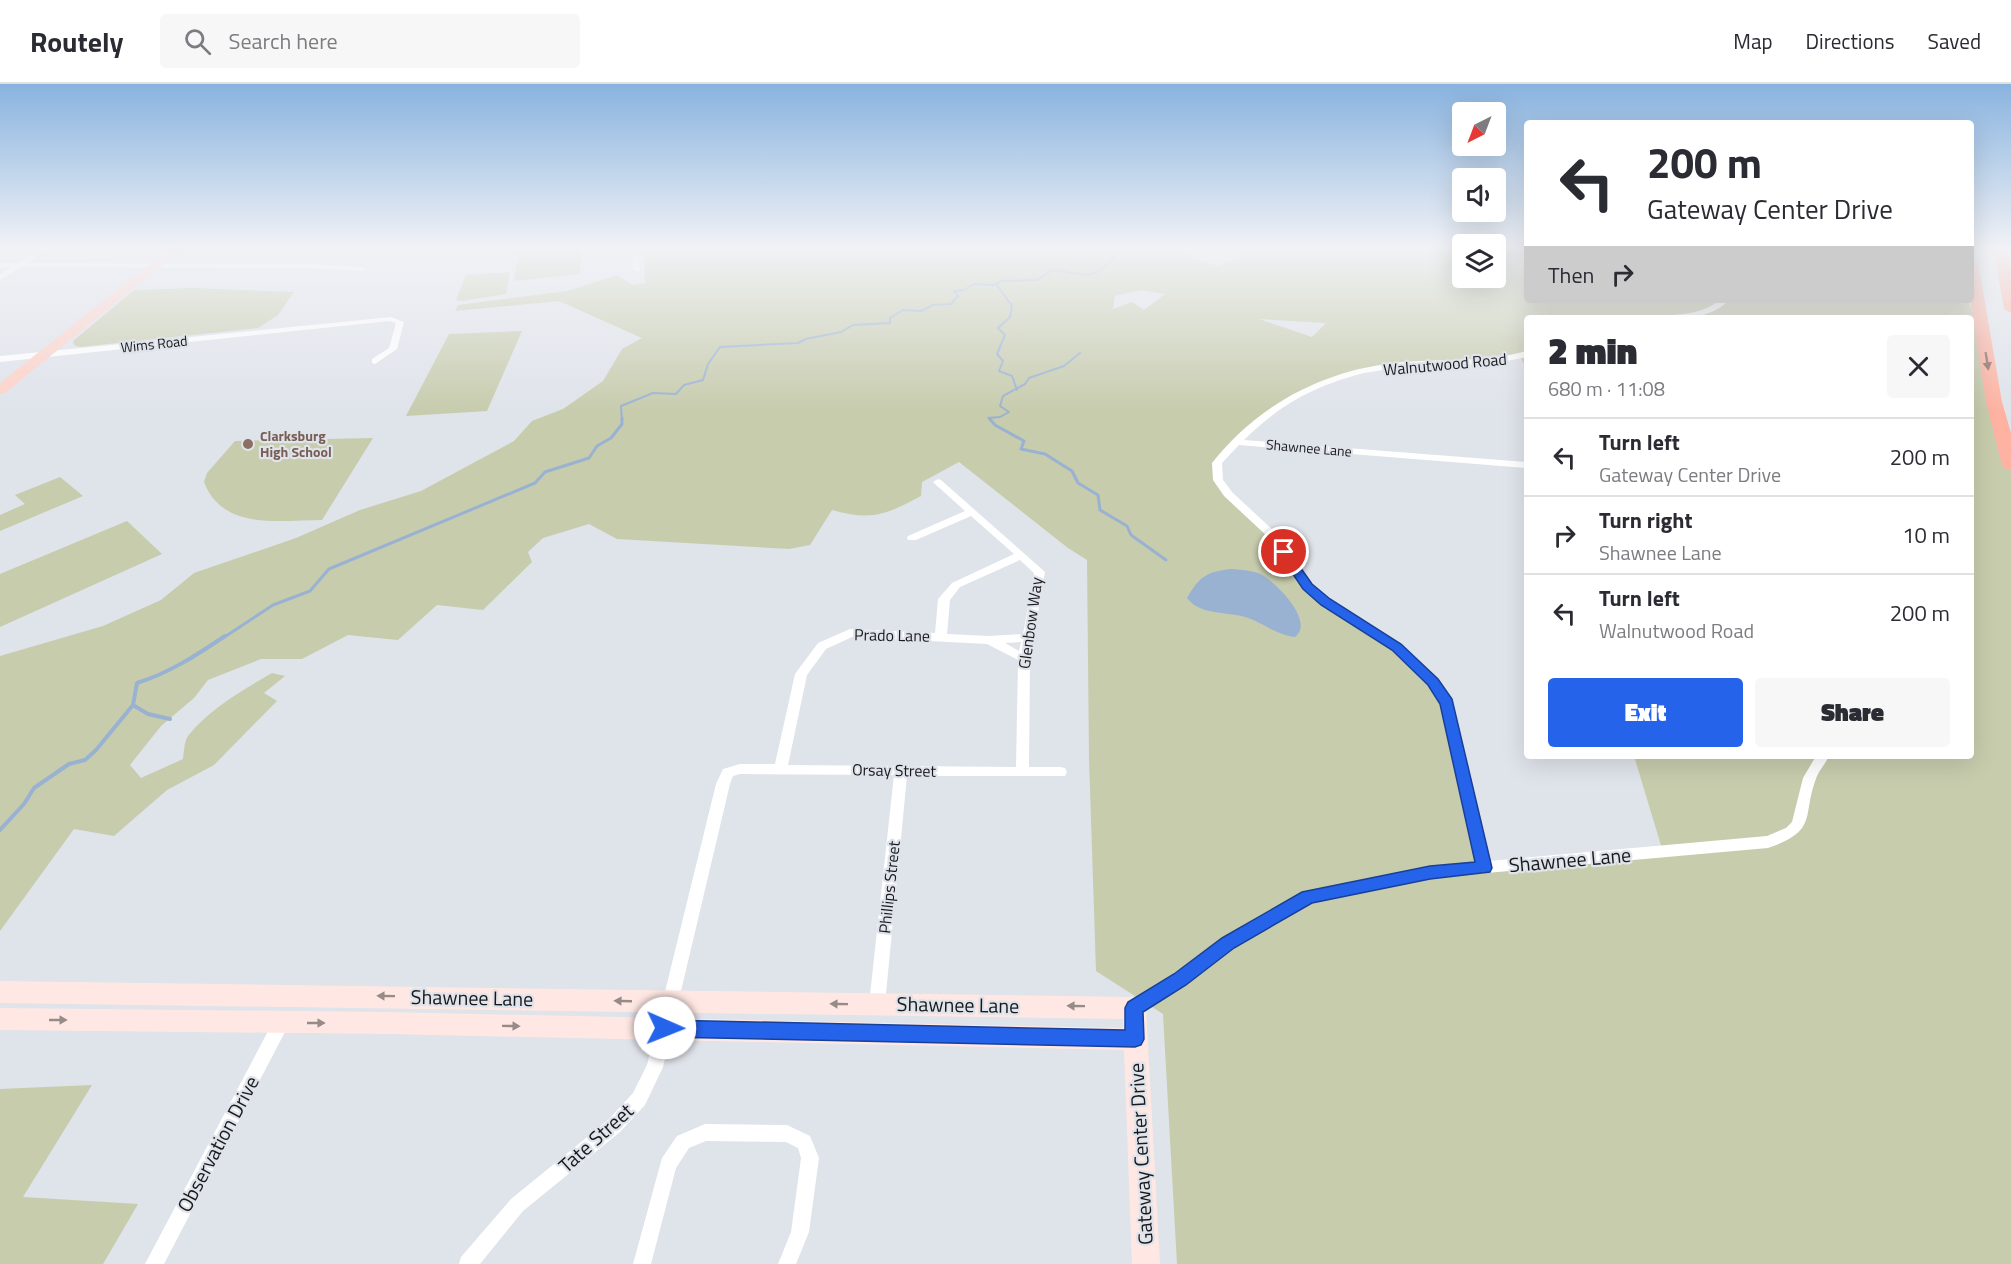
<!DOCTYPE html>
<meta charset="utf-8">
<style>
body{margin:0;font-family:"Titillium Web",sans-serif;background:#f7f7f7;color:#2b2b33;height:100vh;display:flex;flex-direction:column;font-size:22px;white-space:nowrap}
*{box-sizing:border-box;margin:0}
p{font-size:20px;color:#7c7c81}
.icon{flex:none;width:33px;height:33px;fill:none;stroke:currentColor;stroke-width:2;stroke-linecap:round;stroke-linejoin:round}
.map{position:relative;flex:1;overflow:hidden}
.details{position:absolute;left:1524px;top:231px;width:450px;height:444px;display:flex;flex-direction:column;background:#fff;border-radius:6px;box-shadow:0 6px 24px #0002}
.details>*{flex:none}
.guide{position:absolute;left:1524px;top:36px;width:450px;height:183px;border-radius:6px;box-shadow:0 6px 24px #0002;background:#fff;color:#2b2b33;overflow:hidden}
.needle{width:39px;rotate:222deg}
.tools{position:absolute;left:1452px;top:18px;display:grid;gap:12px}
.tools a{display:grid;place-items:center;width:54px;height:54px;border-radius:6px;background:#fff;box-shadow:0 6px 24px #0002;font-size:30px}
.pin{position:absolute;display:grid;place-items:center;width:51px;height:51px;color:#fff;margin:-26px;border:3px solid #fff;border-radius:50%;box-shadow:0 2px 6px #0007}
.me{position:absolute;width:66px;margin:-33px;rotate:91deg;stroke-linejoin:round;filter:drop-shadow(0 0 4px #0008)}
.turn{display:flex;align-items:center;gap:21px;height:126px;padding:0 24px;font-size:27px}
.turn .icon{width:78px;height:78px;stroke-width:2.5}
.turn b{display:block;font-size:42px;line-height:51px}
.then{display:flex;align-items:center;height:57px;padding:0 24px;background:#0003;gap:12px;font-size:22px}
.round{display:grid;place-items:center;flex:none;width:63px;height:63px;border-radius:6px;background:#f7f7f7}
.summary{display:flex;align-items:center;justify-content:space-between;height:102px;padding:0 24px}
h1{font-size:36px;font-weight:800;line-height:45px}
.primary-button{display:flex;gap:12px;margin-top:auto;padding:12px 24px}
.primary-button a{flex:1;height:69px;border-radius:6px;background:#2563eb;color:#fff;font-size:24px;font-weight:800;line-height:69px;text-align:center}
.primary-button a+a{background:#f7f7f7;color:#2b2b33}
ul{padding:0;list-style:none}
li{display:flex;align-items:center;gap:18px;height:78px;padding:0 24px;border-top:2px solid #e1e1e2}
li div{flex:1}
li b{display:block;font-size:22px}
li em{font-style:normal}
header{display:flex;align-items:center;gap:36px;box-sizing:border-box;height:84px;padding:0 30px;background:#fff;border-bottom:2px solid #e1e1e2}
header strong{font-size:28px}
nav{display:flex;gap:33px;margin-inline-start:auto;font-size:21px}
.search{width:420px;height:54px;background:#f7f7f7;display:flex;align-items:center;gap:15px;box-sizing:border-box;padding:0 21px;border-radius:6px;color:#7c7c81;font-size:22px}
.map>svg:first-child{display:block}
</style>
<header>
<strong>Routely</strong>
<div class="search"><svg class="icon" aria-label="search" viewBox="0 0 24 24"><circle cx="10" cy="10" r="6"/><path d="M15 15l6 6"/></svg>Search here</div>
<nav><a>Map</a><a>Directions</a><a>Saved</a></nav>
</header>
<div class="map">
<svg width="2011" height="1180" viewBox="0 0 2011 1180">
<rect width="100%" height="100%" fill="#dfe3ea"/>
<!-- green -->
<g fill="#c7ccad" fill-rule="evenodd">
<path d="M 519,163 L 582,163 L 580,190 L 514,197 Z"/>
<path d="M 644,163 L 1170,163 L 1175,167 L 1218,182 L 1256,163 L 1462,163 L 1462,194 L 1496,194 L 1496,163 L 1527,163 L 1527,216 L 1968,216 L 2011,356 L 2011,1180 L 1177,1180 L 1163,930 L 1096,887 L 1089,674 L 1087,476 L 1068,464 L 959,378 L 922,398 L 921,412 C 885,431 872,437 832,426 L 810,461 L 789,465 L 617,455 L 589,440 L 543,454 L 528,468 L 532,478 L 483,526 L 437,521 L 398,556 L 348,551 L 302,575 L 261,575 L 208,596 L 194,614 L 161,642 L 130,681 L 141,694 L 183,675 C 184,668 184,658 188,652 C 209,625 243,606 272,589 L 285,592 L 264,609 L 277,617 L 214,681 L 167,706 L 114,752 L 74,745 L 0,847 L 0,572 L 103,542 L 161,516 L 194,489 L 296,454 L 360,426 L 421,407 L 514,357 L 532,337 L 563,325 L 603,297 L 622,265 L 642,254 L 559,217 L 455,227 L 458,221 L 567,207 L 618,191 L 632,201 L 645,199 ZM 1141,206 L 1165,210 L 1144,226 L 1132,218 L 1113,225 L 1115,212 ZM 1527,234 L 1971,234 L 1971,672 L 1634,672 L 1663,768 L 1485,784 L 1447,619 L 1397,563 L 1308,502 L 1272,451 L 1218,396 L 1217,379 C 1233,363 1250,340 1269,328 C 1345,279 1434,279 1520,272 L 1527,287 ZM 1259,235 L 1325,239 L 1326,239 L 1312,253 Z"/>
<path d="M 510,188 L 506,210 L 462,217 L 456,216 L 466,191 Z"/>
<path d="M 193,204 L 294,208 L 278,231 L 258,244 L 80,263 L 74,261 L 73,257 L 134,206 Z"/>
<path d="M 522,247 L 487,327 L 406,332 L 449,250 Z"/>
<path d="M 373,354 L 322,436 C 279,436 223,447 204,398 L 207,389 L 235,357 Z"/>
<path d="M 60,393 L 83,412 L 0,447 L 0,431 L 25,420 L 15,411 Z"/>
<path d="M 127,437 L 162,470 L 0,543 L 0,490 Z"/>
<path d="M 92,1001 L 23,1113 L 138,1120 L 103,1180 L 0,1180 L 0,1005 Z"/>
</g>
<!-- water -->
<path fill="#9ab2d2" d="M 1231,485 C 1242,486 1255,486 1264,492 C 1278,501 1315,538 1295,553 C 1276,551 1265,540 1248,534 C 1229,527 1200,532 1187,514 C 1200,492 1206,488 1231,485 Z"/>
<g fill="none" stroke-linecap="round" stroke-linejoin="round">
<!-- stream-far2 -->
<g stroke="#9ab2d2" stroke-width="2">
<path d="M 996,200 L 1012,222 L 1010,233 L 998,244 L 1005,251 L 997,270 L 1003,277 L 999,287 L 1012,292 L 1017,306"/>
<path d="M 622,336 L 621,322 L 653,309 L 676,310 L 684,301 L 703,296 L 708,280 L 720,263 L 798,259 L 806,255 L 841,248 L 853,241 L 890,239 L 890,234 L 903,226 L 921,227 L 933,221 L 951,220 L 958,212 L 954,207 L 964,206 L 974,200 L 993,201 L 1002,197 L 1037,196 L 1052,186 C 1088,191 1099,199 1120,163"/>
<path d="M 990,336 L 989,334 L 1000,333 L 1009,328 L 1000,322 L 1003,312 L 1025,300 L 1029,294 L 1064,282 L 1080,269"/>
</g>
<!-- stream-far1 -->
<g stroke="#9ab2d2" stroke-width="3">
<path d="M 989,334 L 995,341 L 1024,357 L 1021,365 L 1045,370 L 1072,387 L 1078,399 L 1098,411 L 1100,426 L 1127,442 L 1131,451 L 1166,476"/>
<path d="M 223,554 L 273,521 L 310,507 L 329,485 L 535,399 L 545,388 L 589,374 L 597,362 L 611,354 L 622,340 L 622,334"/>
</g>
<!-- stream -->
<g stroke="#9ab2d2" stroke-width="4">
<path d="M 133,621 L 148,630 L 170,635"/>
<path d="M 0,746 L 24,720 L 34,704 L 69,680 L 85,676 L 96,666 L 133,621 L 137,599 C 169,589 197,571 225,552"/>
</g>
<!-- street -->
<g fill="#fff" fill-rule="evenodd">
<path d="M 42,163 L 51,163 L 28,179 L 306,180 L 363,183 L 367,185 L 363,187 L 306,184 L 21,183 L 0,196 L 0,191 L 11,183 L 0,183 L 0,179 L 18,179 Z"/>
<path d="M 631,163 L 638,163 L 640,188 L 633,186 Z"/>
<path d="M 1720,216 L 1729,216 C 1707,239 1669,234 1640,234 L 1644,232 C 1669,231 1700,233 1720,216 Z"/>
<path d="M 391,233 L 404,238 L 397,265 L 375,280 L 372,279 L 372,275 L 389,264 L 396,239 L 390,237 L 0,278 L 0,272 Z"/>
<path d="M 1527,267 L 1527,273 C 1486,283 1445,280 1403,284 C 1342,288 1287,312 1244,356 L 1527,378 L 1527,384 L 1239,361 L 1222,379 L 1223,396 L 1232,408 L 1276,449 L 1312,500 L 1330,515 L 1401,560 L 1437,595 L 1451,616 L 1489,777 L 1767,752 L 1786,744 L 1792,738 L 1803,694 L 1816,672 L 1829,672 C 1826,679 1820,685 1817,692 C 1801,732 1820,746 1768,764 L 1430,794 L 1311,818 L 1233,864 L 1185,900 L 1140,929 L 1134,931 L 1128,929 L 1126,924 L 1128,919 L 1175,890 L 1223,854 L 1303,809 L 1430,782 L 1476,778 L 1441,620 L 1429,601 L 1393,566 L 1322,521 L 1304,504 L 1268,453 L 1224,412 L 1213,396 L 1212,379 C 1259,319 1328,284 1404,278 C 1446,275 1486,278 1527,267 Z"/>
<path d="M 938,395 L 941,396 L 1045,488 L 1030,574 L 1029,683 L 1060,683 L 1065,684 L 1067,688 L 1065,692 L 907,692 L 885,920 L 883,925 L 877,927 L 871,925 L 869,920 L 894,691 L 740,690 L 733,692 L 730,700 L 663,983 L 645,1021 L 620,1048 L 523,1127 L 480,1180 L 459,1180 L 461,1173 L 511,1115 L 608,1036 L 633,1009 L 647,981 L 716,700 L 723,685 L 740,680 L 775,680 L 795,590 L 818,559 L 850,545 L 935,549 L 938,515 L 952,499 L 1014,470 L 971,432 L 916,456 L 908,456 L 907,454 L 908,452 L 965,427 L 935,400 L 933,398 ZM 1020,476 L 1034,489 L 1023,550 L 989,552 L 947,550 L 950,516 L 960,503 ZM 852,553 L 987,560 L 1018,576 L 1016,683 L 788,681 L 807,591 L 826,565 ZM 1021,558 L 1019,567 L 1005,559 Z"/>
<path d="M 281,932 L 287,934 L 289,939 L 287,944 L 164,1180 L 145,1180 L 275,934 Z"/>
<path d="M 705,1040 L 787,1041 L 810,1052 L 819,1074 L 809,1148 L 796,1180 L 778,1180 L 791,1148 L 801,1074 L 798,1064 L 786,1058 L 706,1057 L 689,1064 L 676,1084 L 651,1180 L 633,1180 L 662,1074 L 677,1052 Z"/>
</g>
<!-- secondary -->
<path fill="#ffe8e3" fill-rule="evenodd" d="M 0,897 L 1134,913 L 1142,916 L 1146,924 L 1160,1180 L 1132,1180 L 1124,966 L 389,950 L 0,946 L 0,924 L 389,928 L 1123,944 L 1123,935 L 0,919 Z"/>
<!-- primary -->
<path fill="#fed1c7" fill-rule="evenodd" d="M 171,163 L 184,163 L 5,309 L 0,310 L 0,299 Z"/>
<!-- highway -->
<g fill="#feb2a1" fill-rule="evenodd">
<path d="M 1993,163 L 2007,163 L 2011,186 L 2011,229 L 2004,225 Z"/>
<path d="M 1971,174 L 1978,178 L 2002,318 L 2011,349 L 2011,386 L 2005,385 L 2002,381 L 1986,318 L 1970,216 Z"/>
</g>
</g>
<!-- one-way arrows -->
<defs><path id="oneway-solid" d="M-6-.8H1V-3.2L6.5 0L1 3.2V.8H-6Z" transform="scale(1.5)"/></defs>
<use fill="#8b665e" href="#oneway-solid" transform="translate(1987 277) rotate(81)"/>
<g fill="#978b89">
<use href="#oneway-solid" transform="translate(386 912) rotate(-179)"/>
<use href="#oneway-solid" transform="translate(623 917) rotate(-178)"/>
<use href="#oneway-solid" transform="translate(839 920) rotate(-179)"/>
<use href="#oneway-solid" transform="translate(1076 922) rotate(-179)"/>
<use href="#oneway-solid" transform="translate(58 936)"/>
<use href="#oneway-solid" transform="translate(316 939)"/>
<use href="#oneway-solid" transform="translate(511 942) rotate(1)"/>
</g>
<!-- sky -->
<linearGradient id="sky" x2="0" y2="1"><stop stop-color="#89b3df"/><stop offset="0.5" stop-color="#f1f2f6"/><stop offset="1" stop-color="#f1f2f6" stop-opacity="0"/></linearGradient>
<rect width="2011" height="328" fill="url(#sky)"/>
<!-- route -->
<path fill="#2563eb" stroke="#184099" stroke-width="1.5" d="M 1284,465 L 1288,466 L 1312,500 L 1330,515 L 1401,560 L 1438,595 L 1452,615 L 1492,784 L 1490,788 L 1430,795 L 1312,819 L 1234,864 L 1186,901 L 1143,928 L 1144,955 L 1141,961 L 1135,963 L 665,953 L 659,950 L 656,944 L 659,938 L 665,936 L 1125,946 L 1125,924 L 1128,918 L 1174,890 L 1222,854 L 1302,808 L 1430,782 L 1475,778 L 1440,620 L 1428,601 L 1392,566 L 1321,521 L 1303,505 L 1278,468 Z"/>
<!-- markers -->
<circle fill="#8d6e63" stroke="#dfe3ea" stroke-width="2" cx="248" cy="360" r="6"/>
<g text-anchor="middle" stroke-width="4.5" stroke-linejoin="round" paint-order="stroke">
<!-- far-street labels -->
<g font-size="14" fill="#18191c" stroke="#dfe3ea">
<text transform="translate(154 260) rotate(-6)" y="5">Wims Road</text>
<text transform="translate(1309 364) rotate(5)" y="5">Shawnee Lane</text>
</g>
<!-- far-education labels -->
<g font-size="14" font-weight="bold" fill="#785e54" stroke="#dfe3ea" text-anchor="start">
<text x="260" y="357">Clarksburg<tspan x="260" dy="16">High School</tspan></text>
</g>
<!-- street labels -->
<g font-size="16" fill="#18191c" stroke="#dfe3ea">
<text transform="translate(1445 280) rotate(-5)" y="6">Walnutwood Road</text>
<text transform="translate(1030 539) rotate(-82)" y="6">Glenbow Way</text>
<text transform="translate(892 551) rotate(1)" y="6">Prado Lane</text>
<text transform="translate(894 686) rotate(1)" y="6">Orsay Street</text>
<text transform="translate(889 803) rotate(-84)" y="6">Phillips Street</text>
</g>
<!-- near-street labels -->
<g font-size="20" fill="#18191c" stroke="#dfe3ea">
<text transform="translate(1570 776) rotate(-5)" y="7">Shawnee Lane</text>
<text transform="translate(472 914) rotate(1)" y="7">Shawnee Lane</text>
<text transform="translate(958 921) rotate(1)" y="7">Shawnee Lane</text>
<text transform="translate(596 1054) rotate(-42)" y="7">Tate Street</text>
<text transform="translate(218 1060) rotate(-62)" y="7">Observation Drive</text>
<text transform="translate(1141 1070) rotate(-93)" y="7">Gateway Center Drive</text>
</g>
</g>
</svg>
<div class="tools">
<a><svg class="needle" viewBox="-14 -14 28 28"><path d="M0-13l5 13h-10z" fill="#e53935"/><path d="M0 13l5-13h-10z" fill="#7c7c81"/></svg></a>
<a><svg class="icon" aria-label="sound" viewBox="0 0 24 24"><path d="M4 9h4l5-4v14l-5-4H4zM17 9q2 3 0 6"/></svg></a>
<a><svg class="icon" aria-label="layers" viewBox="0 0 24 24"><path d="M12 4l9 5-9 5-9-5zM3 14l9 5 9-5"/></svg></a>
</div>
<div class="pin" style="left:1284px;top:468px;background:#d93025"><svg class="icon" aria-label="arrive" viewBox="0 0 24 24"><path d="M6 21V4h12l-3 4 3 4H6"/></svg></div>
<svg class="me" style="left:665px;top:944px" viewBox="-20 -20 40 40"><circle r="19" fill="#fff"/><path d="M0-13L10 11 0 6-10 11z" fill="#2563eb"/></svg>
<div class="guide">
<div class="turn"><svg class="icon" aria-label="left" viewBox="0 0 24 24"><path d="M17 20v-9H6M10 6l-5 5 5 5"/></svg><div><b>200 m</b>Gateway Center Drive</div></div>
<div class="then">Then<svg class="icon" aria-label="right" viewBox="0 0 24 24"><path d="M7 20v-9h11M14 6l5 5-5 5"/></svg></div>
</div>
<section class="details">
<div class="summary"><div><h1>2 min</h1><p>680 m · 11:08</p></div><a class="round"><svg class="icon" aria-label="close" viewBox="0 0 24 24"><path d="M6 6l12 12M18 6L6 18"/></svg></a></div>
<ul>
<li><svg class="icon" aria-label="left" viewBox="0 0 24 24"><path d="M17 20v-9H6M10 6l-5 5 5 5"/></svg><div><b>Turn left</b><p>Gateway Center Drive</p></div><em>200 m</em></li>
<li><svg class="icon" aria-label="right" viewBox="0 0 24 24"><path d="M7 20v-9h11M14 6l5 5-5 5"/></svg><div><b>Turn right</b><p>Shawnee Lane</p></div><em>10 m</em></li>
<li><svg class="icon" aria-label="left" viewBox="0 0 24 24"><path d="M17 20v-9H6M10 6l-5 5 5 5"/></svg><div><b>Turn left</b><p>Walnutwood Road</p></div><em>200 m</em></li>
</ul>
<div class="primary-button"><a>Exit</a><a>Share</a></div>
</section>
</div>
